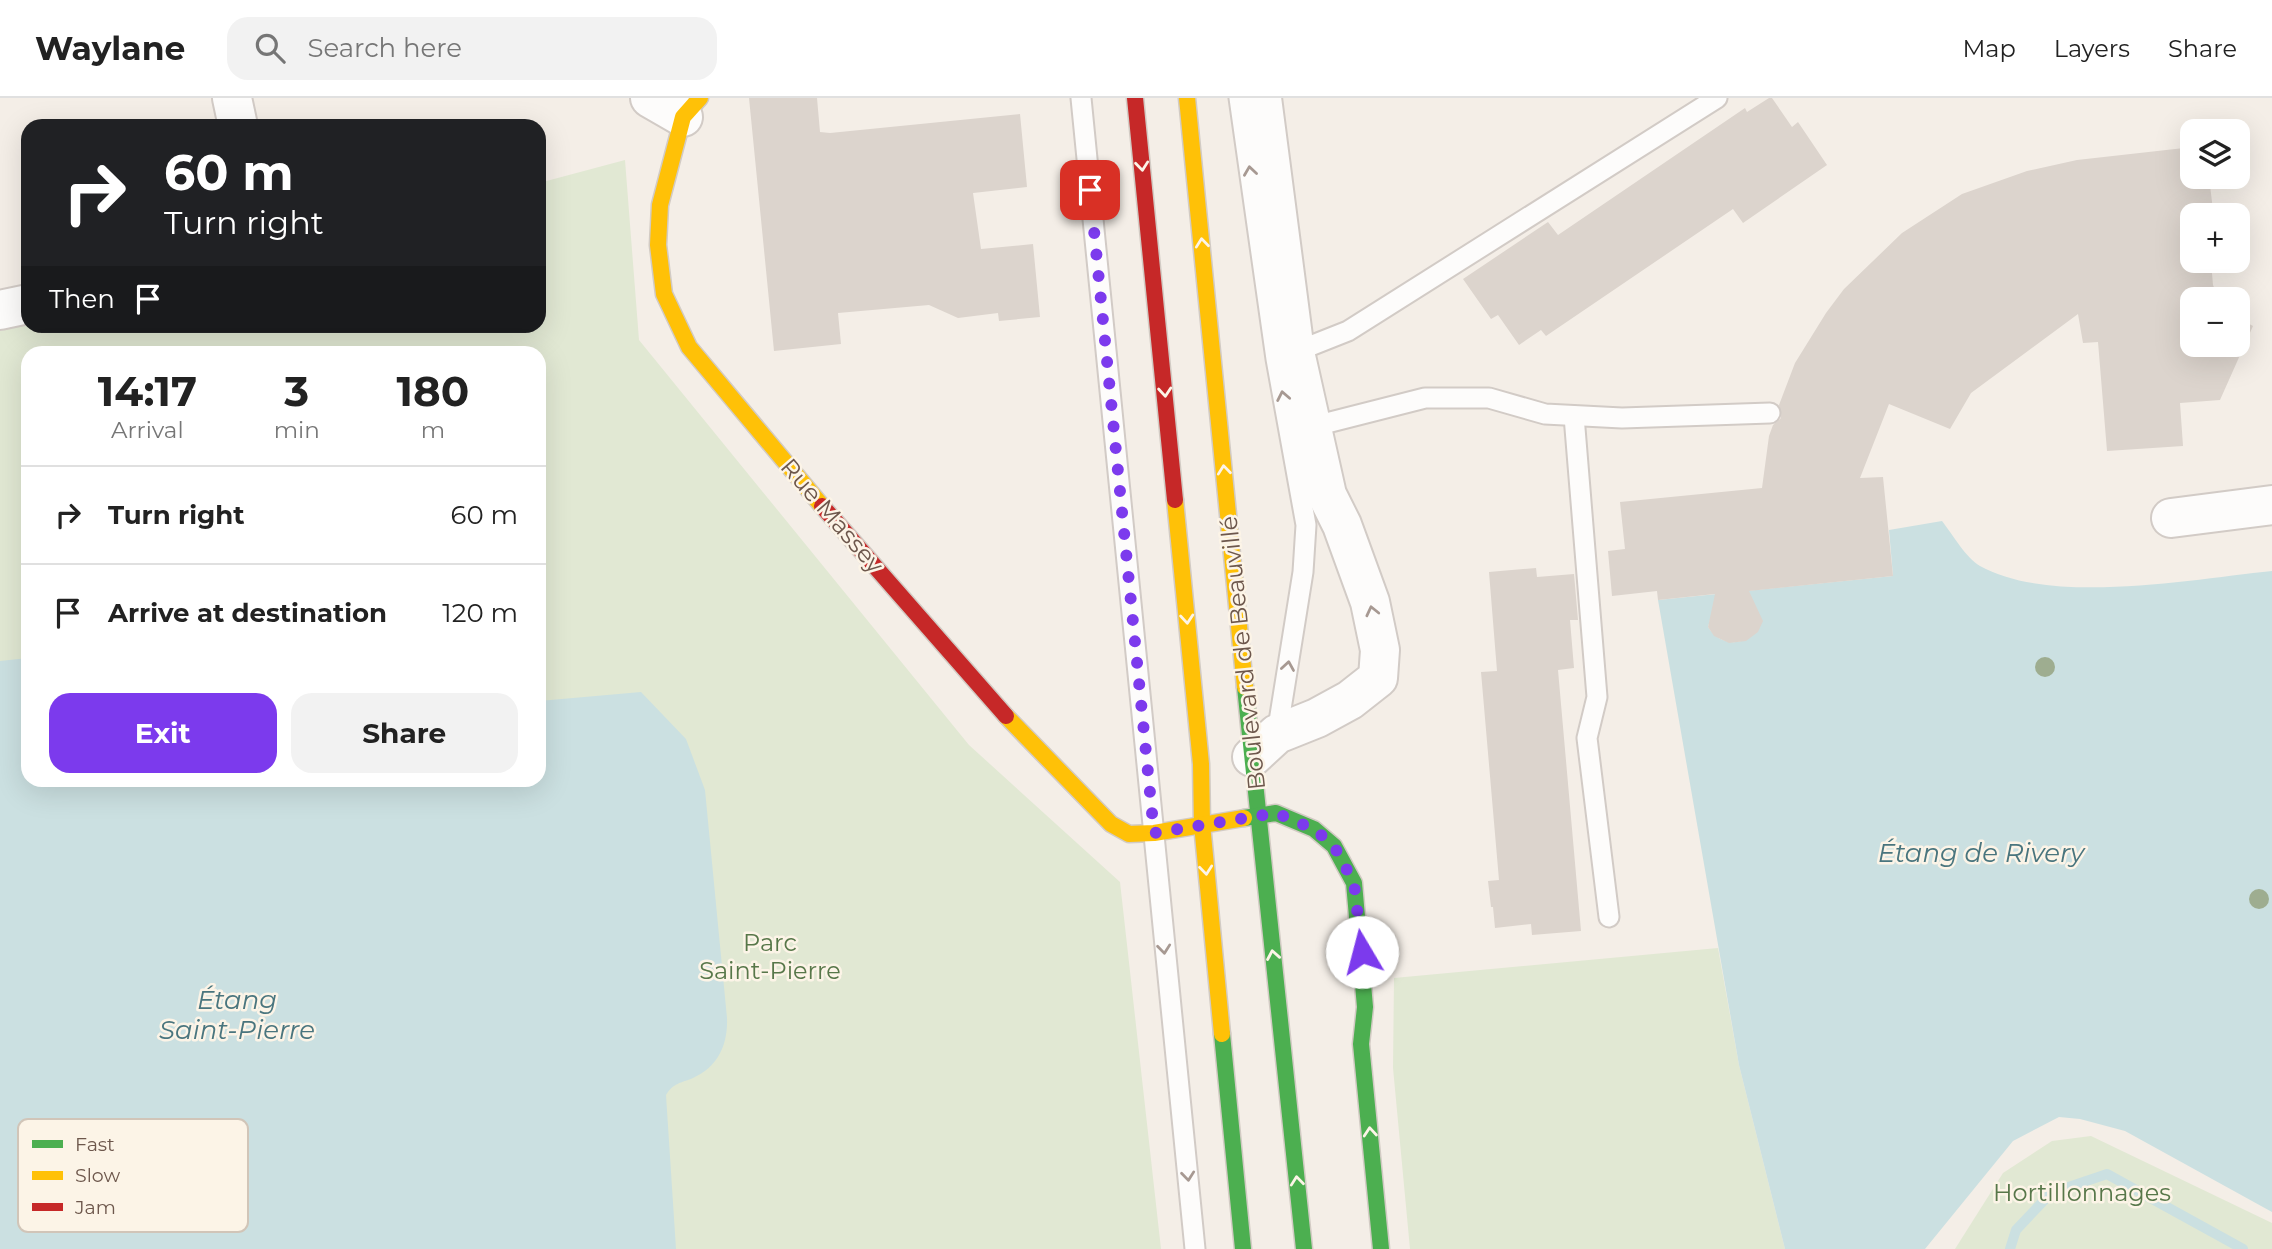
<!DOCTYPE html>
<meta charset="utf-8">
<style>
body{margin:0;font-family:Montserrat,sans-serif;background:#f2f2f2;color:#222;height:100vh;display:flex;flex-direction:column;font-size:26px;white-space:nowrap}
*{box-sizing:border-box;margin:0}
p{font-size:23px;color:#767676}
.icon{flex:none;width:38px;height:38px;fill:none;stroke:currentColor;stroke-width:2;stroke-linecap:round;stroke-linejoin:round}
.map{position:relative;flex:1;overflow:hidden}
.panel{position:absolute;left:21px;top:248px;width:525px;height:441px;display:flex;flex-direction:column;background:#fff;border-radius:21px;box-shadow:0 7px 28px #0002}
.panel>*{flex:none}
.top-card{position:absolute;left:21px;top:21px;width:525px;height:214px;border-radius:21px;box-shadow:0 7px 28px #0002;background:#202124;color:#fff;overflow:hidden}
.buttons{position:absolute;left:2180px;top:21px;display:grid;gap:14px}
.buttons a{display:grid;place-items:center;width:70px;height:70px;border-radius:14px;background:#fff;box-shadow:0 7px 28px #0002;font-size:35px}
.pin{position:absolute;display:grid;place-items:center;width:60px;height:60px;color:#fff;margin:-30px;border-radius:14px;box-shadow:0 4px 10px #0006}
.me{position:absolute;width:77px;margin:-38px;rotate:352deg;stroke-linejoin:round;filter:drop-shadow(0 0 5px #0008)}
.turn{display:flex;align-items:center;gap:24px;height:147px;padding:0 28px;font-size:32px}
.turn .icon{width:91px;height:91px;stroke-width:2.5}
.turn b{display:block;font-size:49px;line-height:60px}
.then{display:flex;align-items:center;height:66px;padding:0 28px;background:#0003;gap:14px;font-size:26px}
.eta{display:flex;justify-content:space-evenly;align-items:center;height:119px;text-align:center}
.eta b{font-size:42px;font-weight:700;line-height:49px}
.cta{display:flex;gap:14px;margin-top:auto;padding:14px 28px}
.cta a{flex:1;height:80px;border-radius:21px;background:#7c3aed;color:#fff;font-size:28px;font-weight:700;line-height:80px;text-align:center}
.cta a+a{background:#f2f2f2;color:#222}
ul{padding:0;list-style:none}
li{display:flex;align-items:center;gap:21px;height:98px;padding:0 28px;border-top:2px solid #e0e0e0}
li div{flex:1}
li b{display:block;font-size:26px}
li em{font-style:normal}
header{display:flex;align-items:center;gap:42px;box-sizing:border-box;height:98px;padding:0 35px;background:#fff;border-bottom:2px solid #e0e0e0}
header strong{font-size:33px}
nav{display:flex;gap:38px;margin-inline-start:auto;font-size:24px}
.search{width:490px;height:63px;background:#f2f2f2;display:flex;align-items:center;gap:18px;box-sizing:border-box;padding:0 24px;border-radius:21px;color:#767676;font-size:26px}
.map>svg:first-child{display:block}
</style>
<header>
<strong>Waylane</strong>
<div class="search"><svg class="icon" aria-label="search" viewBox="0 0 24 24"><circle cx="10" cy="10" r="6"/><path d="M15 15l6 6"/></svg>Search here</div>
<nav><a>Map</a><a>Layers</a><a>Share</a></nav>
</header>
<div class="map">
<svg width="2272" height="1151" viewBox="0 0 2272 1151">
<rect width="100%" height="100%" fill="#f4eee7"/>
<!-- green -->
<g fill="#e1e8d3" fill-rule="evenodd">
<path d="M 625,62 L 639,242 L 969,647 L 1120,784 L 1161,1151 L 0,1151 L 0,233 L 28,225 L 28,228 L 539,228 L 539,85 ZM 28,256 L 539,256 L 539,682 L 28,682 Z"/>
<path d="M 1718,850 L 1739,967 L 1785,1151 L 1410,1151 L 1393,970 L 1394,880 Z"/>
<path d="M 2091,1038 L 2272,1125 L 2272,1151 L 1955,1151 L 2003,1075 L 2052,1043 Z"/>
</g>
<!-- water -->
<g fill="#cbe0e1">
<path d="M 1942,423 C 1953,437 1966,460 1980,468 C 2052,508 2192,481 2272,473 L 2272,1114 L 2125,1033 L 2080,1021 L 2059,1019 L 2013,1043 L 1925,1151 L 1785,1151 L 1739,967 L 1658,502 L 1717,496 L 1708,529 C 1722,552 1753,548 1762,523 L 1746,493 L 1893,478 L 1889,432 Z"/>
<path d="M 28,560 L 28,682 L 539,682 L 539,603 L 641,594 L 686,641 L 705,692 L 727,920 C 728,947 718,969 693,980 C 681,985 673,985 666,997 L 676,1151 L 0,1151 L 0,563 Z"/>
</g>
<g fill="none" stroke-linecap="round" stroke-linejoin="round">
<!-- stream -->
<path stroke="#cbe0e1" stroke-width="10" d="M 2010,1151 L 2016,1132 L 2051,1095 L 2107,1076 L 2243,1151"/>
</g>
<!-- building -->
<g fill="#dcd4cd">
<path d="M 749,0 L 817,0 L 820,34 L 830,35 L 1020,16 L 1027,89 L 973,95 L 981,151 L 1033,146 L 1040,219 L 999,223 L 998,215 L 958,220 L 929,207 L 838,215 L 841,246 L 774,253 Z"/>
<path d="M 1769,0 L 1772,0 L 1792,29 L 1798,24 L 1827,67 L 1743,125 L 1733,111 L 1546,238 L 1541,232 L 1519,247 L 1498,217 L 1491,221 L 1463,181 L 1548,124 L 1558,137 L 1745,10 L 1747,14 Z"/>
<path d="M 2193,49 L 2193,79 L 2209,79 L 2213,112 L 2213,117 L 2193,117 L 2193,163 L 2211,163 L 2213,187 L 2219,201 L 2193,201 L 2193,247 L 2238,247 L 2238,220 L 2253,228 L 2220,302 L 2180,305 L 2183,348 L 2107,353 L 2098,244 L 2083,245 L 2078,216 L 1971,295 L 1950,331 L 1889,306 L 1860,380 L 1883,379 L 1893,478 L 1749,493 L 1763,523 L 1758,534 L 1746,543 L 1729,545 L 1714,538 L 1708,529 L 1715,496 L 1658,502 L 1657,493 L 1612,498 L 1608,453 L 1625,451 L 1620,404 L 1762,390 L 1769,338 L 1773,327 L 1781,320 L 1779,307 L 1795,265 L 1826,215 L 1844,191 L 1902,135 L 1962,96 L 2027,73 L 2077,62 Z"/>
<path d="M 1536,470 L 1537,479 L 1574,476 L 1578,522 L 1570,522 L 1574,570 L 1558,572 L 1581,833 L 1532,837 L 1531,826 L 1495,830 L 1493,809 L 1491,809 L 1488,783 L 1499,782 L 1481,574 L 1497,573 L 1489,474 Z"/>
</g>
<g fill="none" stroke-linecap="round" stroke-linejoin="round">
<!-- lane casing -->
<g stroke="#d2cbc6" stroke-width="23">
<g id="lane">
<path d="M 1081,0 L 1195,1151"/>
<path d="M 1239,0 L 1276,261 L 1306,427 L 1303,474 L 1277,636"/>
<path d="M 1295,254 L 1348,233 L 1717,0"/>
<path d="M 1574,318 L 1597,599 L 1587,640 L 1609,819"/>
<path d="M 1307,330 L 1425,300 L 1489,300 L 1545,316 L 1622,320 L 1770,315"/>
</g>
</g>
<!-- street casing -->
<g stroke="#d2cbc6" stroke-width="42">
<g id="street">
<path d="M 232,0 L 238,28"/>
<path d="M 650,0 L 683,19"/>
<path d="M 0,212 L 28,206"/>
<path d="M 2171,420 L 2272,407"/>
<path d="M 1252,659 L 1277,636 L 1317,620 L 1350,602 L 1378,580 L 1380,552 L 1370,504 L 1342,427 L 1327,397 L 1295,254 L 1262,0"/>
</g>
</g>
<!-- fast casing -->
<g stroke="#d2cbc4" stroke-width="19">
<g id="fast">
<path d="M 1245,589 L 1304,1151"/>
<path d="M 1244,720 L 1276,715 L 1314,731 L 1334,748 L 1354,785 L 1365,909 L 1361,946 L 1381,1151"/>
<path d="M 1222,936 L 1243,1151"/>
</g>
</g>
<!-- slow casing -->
<g stroke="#d2cbc4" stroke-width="19">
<g id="slow">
<path d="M 700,0 L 683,19 L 660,107 L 658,147 L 664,196 L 689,249 L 822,408"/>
<path d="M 1187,0 L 1245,589"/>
<path d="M 1175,402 L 1201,666 L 1202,726 L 1222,936"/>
<path d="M 1006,618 L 1111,726 L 1129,736 L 1154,735 L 1244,720"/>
</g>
</g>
<!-- jam casing -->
<g stroke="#d2cbc4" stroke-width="19">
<g id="jam">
<path d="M 1135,0 L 1175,402"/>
<path d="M 822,408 L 1006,618"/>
</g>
</g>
<!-- lane -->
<use href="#lane" stroke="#fdfcfb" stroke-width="19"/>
<!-- street -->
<use href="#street" stroke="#fdfcfb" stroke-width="38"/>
<!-- fast -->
<use href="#fast" stroke="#4caf50" stroke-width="16"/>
<!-- slow -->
<use href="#slow" stroke="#ffc107" stroke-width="16"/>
<!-- jam -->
<use href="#jam" stroke="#c62828" stroke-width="16"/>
</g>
<!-- trees -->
<g fill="#9ead90">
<circle cx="2045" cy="569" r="10"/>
<circle cx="2259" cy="801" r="10"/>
</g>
<!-- one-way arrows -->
<defs><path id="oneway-chevron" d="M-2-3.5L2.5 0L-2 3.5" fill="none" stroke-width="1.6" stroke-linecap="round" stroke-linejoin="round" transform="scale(1.75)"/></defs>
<g stroke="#fcf4e7">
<use href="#oneway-chevron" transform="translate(1142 68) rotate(84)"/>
<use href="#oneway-chevron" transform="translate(1202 145) rotate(-96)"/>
<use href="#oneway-chevron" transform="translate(1165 294) rotate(85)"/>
<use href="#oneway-chevron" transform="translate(1224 372) rotate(-96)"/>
<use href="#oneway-chevron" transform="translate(1187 521) rotate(85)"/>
<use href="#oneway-chevron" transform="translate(1206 772) rotate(84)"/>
<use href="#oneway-chevron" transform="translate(1273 857) rotate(-100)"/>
<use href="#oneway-chevron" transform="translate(1370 1034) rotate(-95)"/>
<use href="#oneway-chevron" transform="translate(1297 1083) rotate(-96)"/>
</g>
<g stroke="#a79992">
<use href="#oneway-chevron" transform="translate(1250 73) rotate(-98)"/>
<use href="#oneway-chevron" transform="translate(1283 298) rotate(-101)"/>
<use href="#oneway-chevron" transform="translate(1372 513) rotate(-103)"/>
<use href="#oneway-chevron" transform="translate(1288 568) rotate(-81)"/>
<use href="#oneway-chevron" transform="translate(1164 851) rotate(84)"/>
<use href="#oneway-chevron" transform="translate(1188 1078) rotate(84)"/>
</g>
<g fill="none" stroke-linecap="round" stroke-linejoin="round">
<!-- route -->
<path stroke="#7c3aed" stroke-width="12" stroke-dasharray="0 21.6" d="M 1090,92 L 1154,735 L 1276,715 L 1314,731 L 1334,748 L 1354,785 L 1362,854"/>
</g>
<g text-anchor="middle" stroke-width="5" stroke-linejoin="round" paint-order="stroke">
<!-- street labels -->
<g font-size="24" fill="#6d574c" stroke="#fcf4e7">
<text transform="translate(832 418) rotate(49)" y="8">Rue Massey</text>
<text transform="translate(1243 555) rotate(-96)" y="8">Boulevard de Beauvillé</text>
</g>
<!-- park labels -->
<g font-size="24" fill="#577749" stroke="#fcf4e7">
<text x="770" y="853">Parc<tspan x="770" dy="28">Saint-Pierre</tspan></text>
<text x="2082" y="1103">Hortillonnages</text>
</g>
<!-- water labels -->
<g font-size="26" font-style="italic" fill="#49757e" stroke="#fcf4e7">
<text x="1981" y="764">Étang de Rivery</text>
<text x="237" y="911">Étang<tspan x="237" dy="30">Saint-Pierre</tspan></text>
</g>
</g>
<!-- legend -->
<rect x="18" y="1021" width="230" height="113" rx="10" fill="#fcf4e7" stroke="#d1c5b8" stroke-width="2"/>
<rect x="32" y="1042" width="31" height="8" fill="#4caf50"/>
<rect x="32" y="1073" width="31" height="9" fill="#ffc107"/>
<rect x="32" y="1105" width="31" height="8" fill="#c62828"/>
<g font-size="19" fill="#6d574c">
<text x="75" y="1053">Fast</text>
<text x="75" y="1084">Slow</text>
<text x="75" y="1116">Jam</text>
</g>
</svg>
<div class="buttons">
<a><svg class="icon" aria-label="layers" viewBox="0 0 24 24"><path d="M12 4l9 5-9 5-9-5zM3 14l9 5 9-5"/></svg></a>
<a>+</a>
<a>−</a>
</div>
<div class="pin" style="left:1090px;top:92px;background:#d93025"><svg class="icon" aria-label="arrive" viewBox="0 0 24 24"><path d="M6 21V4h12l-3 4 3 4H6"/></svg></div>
<svg class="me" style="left:1362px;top:854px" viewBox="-20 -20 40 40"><circle r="19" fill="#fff"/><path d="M0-13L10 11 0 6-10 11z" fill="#7c3aed"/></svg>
<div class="top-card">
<div class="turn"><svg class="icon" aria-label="right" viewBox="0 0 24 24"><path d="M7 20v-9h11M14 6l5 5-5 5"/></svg><div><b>60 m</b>Turn right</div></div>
<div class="then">Then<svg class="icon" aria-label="arrive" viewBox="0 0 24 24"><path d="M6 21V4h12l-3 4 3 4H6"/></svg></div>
</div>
<section class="panel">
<div class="eta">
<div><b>14:17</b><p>Arrival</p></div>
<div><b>3</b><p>min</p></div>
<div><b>180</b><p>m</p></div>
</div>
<ul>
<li><svg class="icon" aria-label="right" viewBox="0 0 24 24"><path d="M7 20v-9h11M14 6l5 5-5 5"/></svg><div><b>Turn right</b></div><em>60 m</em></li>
<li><svg class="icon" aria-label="arrive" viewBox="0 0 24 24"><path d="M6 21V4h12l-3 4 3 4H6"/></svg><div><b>Arrive at destination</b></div><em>120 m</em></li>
</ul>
<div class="cta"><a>Exit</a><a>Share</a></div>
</section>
</div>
